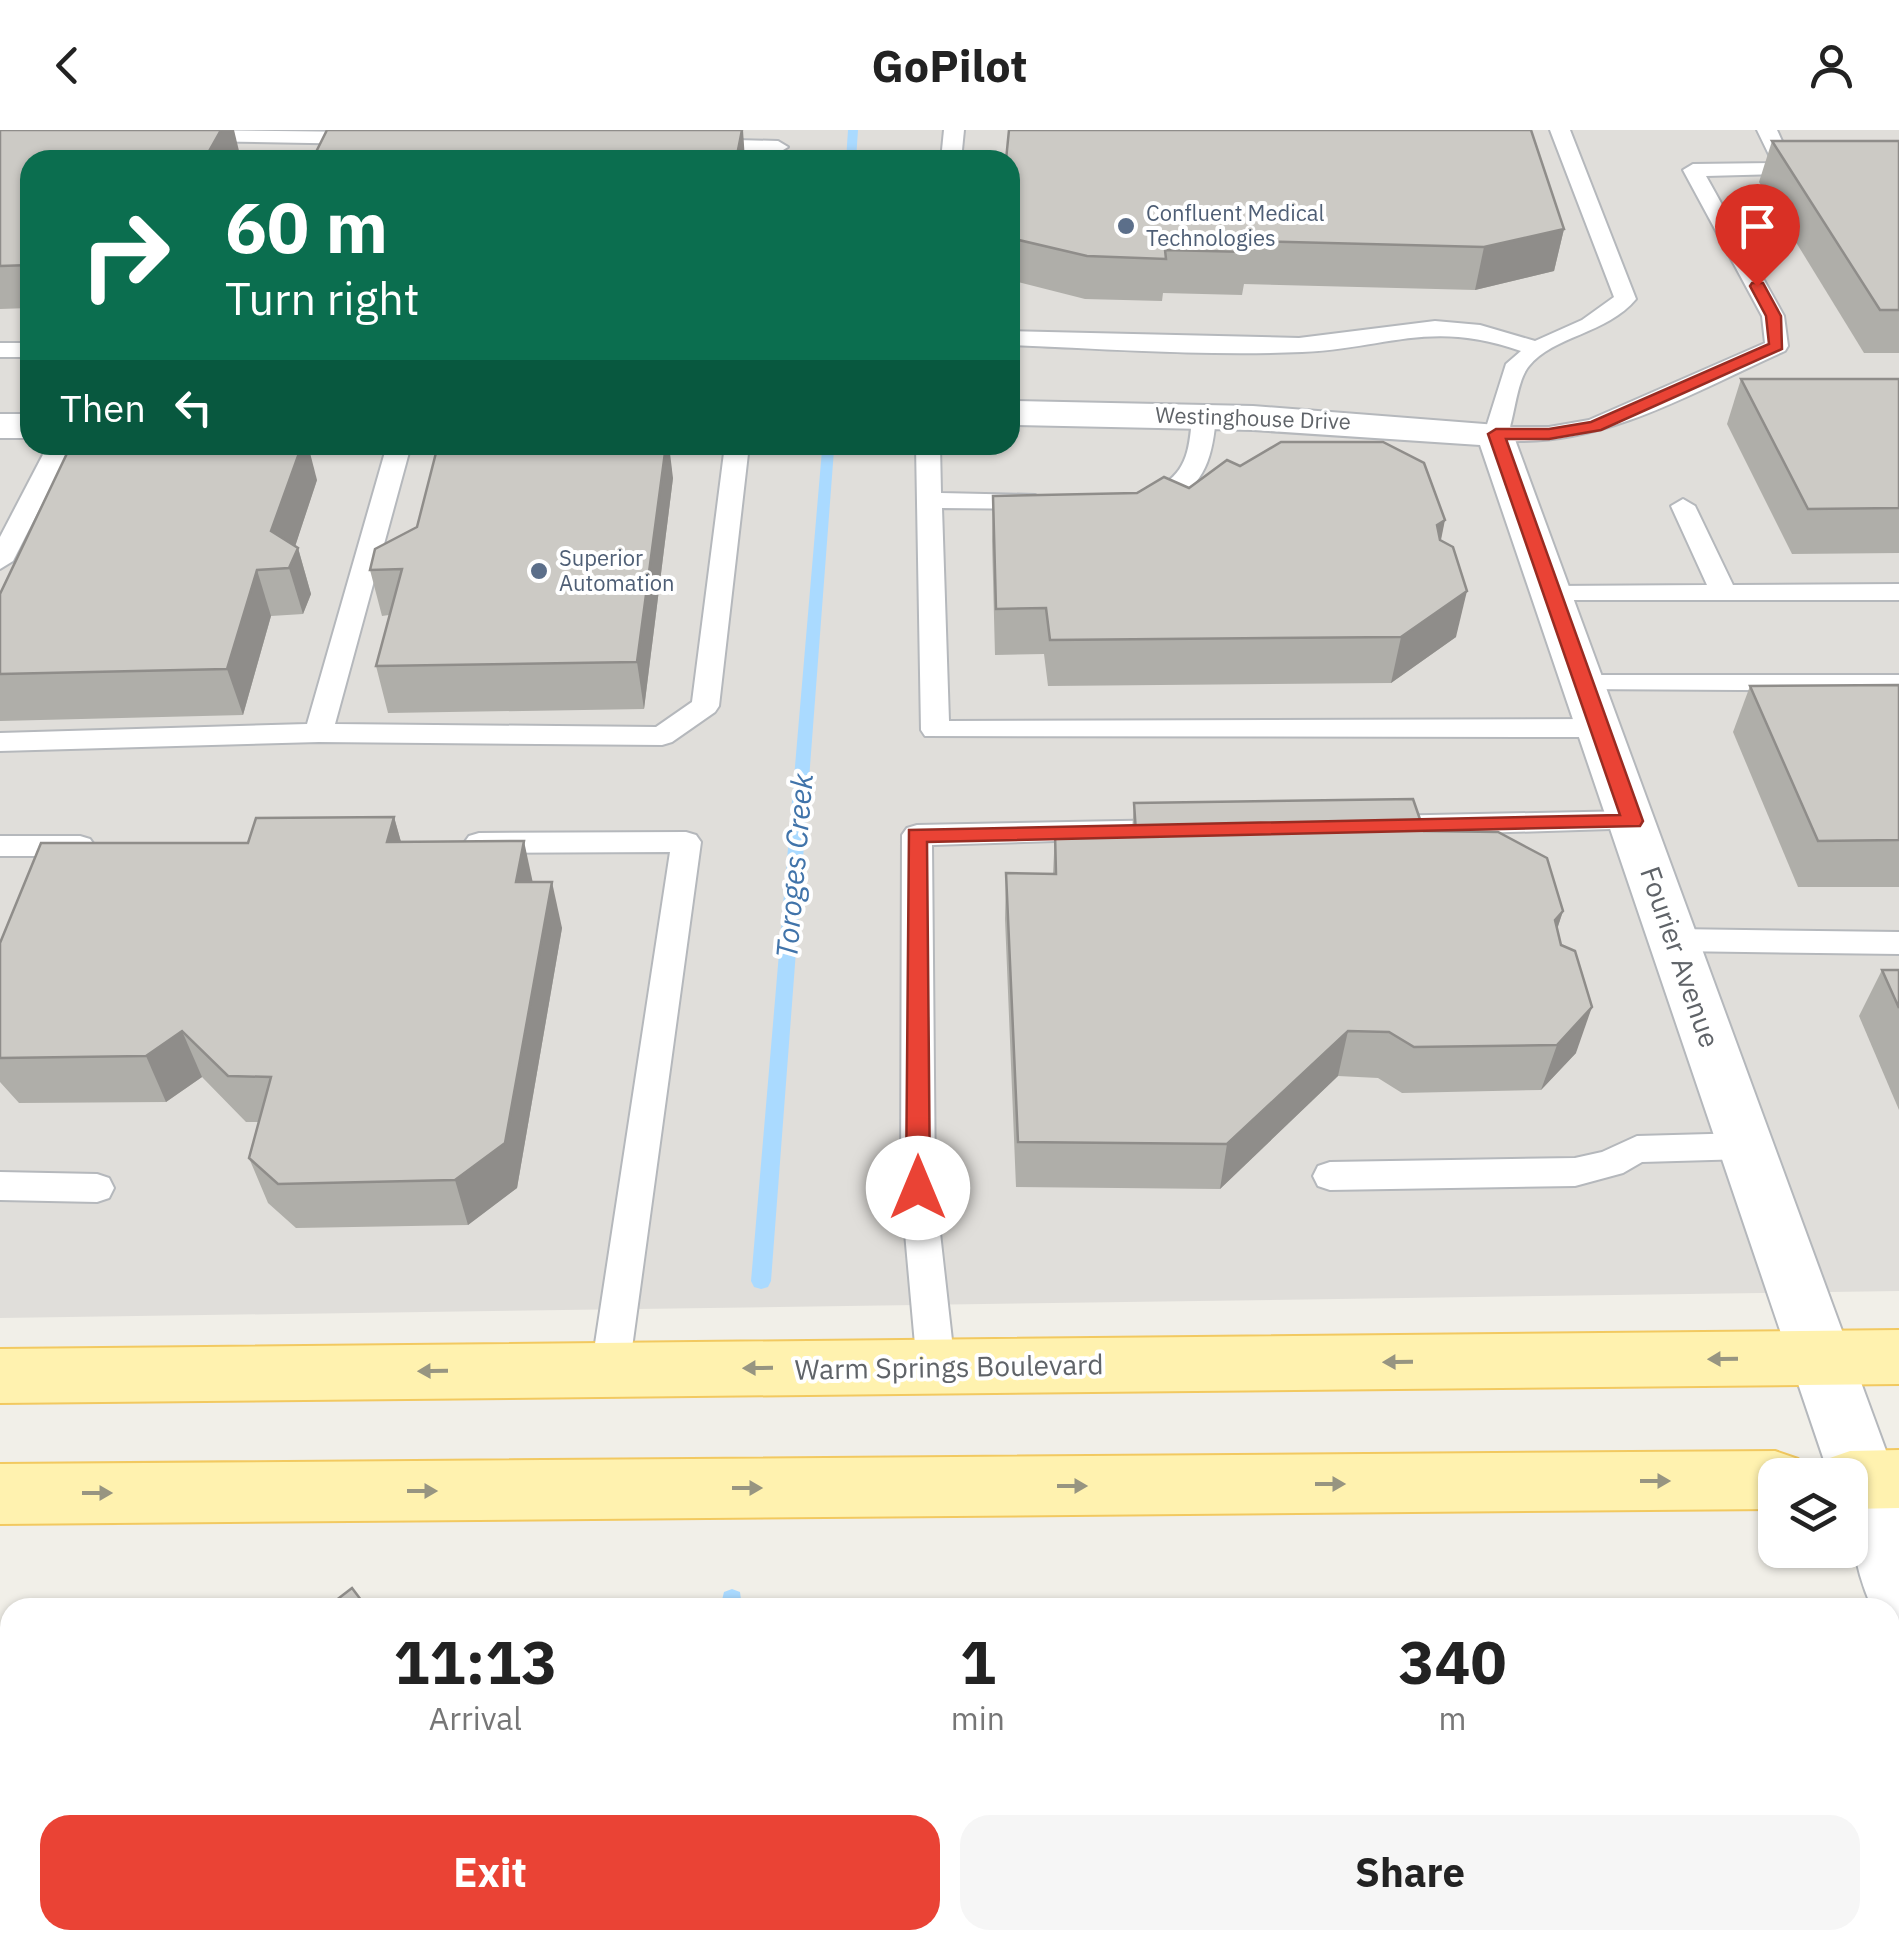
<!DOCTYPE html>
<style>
body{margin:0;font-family:"IBM Plex Sans",sans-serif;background:#f6f6f6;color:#222;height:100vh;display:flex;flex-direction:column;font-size:38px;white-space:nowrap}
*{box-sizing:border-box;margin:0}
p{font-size:32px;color:#767676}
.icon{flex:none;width:55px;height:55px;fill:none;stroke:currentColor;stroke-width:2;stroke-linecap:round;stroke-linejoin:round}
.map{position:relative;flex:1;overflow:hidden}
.panel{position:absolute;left:0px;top:1468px;width:1900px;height:352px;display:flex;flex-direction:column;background:#fff;border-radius:30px 30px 0 0;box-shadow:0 2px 8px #0004}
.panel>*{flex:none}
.top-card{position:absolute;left:20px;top:20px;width:1000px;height:305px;border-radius:30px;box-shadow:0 2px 8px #0004;background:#0b6e4f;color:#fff;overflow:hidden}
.buttons{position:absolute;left:1758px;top:1328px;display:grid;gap:20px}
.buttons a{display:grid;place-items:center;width:110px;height:110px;border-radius:20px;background:#fff;box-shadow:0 2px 8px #0004;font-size:50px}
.pin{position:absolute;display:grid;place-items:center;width:85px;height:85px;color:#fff;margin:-102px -42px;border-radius:50% 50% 50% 0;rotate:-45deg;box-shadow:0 0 10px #0007}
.pin .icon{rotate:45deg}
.me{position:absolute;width:110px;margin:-55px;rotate:0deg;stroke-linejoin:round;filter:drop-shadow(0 0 8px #0008)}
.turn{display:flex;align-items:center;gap:35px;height:210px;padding:0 40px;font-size:45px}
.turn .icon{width:130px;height:130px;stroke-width:2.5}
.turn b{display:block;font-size:70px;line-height:85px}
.then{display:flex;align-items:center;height:95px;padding:0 40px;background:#0003;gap:20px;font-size:38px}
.eta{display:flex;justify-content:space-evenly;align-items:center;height:170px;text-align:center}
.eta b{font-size:60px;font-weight:700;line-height:70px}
.button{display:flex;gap:20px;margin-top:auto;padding:20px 40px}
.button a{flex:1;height:115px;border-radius:30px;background:#ea4335;color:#fff;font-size:40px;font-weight:700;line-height:115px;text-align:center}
.button a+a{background:#f6f6f6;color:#222}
header{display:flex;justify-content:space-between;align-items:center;height:130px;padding:0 40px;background:#fff;font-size:45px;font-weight:700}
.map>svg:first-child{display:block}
</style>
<header><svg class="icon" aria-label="back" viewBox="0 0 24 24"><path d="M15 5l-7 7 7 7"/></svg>GoPilot<svg class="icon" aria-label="person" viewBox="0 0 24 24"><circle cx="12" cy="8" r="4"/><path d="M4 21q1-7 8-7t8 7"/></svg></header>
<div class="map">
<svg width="1899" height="1818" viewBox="0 0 1899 1818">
<rect width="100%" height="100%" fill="#f1efe8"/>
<!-- industrial -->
<path fill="#e0deda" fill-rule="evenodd" d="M 0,0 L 1899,0 L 1899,1161 L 0,1188 ZM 30,30 L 1010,30 L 1010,315 L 30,315 Z"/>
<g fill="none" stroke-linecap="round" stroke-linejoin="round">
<!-- stream -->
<g fill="#aadaff" fill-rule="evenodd">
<path d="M 848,0 L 858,0 L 856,30 L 846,30 Z"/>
<path d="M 828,316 L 834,320 L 771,1151 L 768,1157 L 761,1159 L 754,1157 L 751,1151 L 822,320 Z"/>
<path d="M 732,1459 L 740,1462 L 742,1478 L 720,1478 L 724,1462 Z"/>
<rect x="683" y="1810" width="24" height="8"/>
</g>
<!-- lane casing -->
<g stroke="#b5b8bc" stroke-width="4">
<g id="lane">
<path d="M 191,0 L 365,2 L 375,8 L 365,14 L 194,11 L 184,5 Z"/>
<path d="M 944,0 L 964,0 L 961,30 L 941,30 Z"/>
<path d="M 1550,0 L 1570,0 L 1636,169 C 1607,204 1553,206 1529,236 C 1518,249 1515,280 1510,297 L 1549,297 L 1589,290 L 1765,213 L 1762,186 L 1683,40 L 1693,34 L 1773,33 L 1757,0 L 1777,0 L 1792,33 L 1812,35 L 1812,43 L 1706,46 L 1784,186 L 1788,216 L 1785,221 C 1701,258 1614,311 1521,311 C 1507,311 1494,314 1484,304 L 1506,234 L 1521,221 C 1430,189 1389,218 1302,222 C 1205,226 1107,219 1010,215 L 1010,201 L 1299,208 L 1435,191 L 1480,195 L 1535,211 L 1582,190 L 1614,167 Z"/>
<path d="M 699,9 L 778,11 L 788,17 L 778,23 L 692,19 L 692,11 Z"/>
<rect x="0" y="213" width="30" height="14"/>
<path d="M 1204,279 L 1216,286 C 1213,323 1206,358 1167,371 C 1156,375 1146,378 1135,375 L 1132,370 C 1139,362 1150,361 1160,356 C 1188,342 1190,314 1192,286 Z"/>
<path d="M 48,315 L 72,315 L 13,431 L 0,439 L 0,407 Z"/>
<path d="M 387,315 L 411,315 L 335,594 L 656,597 L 692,572 L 725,315 L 749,315 L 719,576 L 715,582 L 672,612 L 662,615 L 319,612 L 0,621 L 0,603 L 307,594 Z"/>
<path d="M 916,315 L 940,315 L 941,363 L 1035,365 L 1047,372 L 1035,379 L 942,378 L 949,591 L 1599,589 L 1609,592 L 1613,598 L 1609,604 L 1599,607 L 925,606 L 921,600 Z"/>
<path d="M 1683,369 L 1695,376 L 1733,455 L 1899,454 L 1899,470 L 1543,470 L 1539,464 L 1543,458 L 1552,456 L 1707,455 L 1671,376 Z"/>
<path d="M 1584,545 L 1899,545 L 1899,561 L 1574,559 L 1570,553 L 1574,547 Z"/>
<path d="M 1632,681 L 1642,684 L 1647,691 L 1642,698 L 1382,706 L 1372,703 L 1367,696 L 1372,689 L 1382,686 Z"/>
<path d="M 1173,690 L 1183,693 L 1188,700 L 1183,707 L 932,715 L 935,1058 L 955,1237 L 949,1248 L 936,1253 L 923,1248 L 917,1237 L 901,1058 L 902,705 L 907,698 L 917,695 Z"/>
<path d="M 686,702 L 696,705 L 701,712 L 629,1240 L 623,1251 L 610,1256 L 597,1251 L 591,1240 L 670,722 L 479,723 L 469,720 L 464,713 L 469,706 L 479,703 Z"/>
<path d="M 0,706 L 80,706 L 90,709 L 95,716 L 90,723 L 80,726 L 0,726 Z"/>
<path d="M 1674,799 L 1899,802 L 1899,824 L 1674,821 L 1663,818 L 1658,810 L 1663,802 Z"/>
<path d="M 1746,1003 L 1758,1007 L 1763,1016 L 1758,1025 L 1746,1029 L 1642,1032 L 1623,1043 L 1575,1056 L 1330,1060 L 1318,1056 L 1313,1046 L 1318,1036 L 1330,1032 L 1575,1028 L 1602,1022 L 1637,1006 Z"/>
<path d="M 0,1042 L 97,1044 L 109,1048 L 114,1058 L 109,1068 L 97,1072 L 0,1070 Z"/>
</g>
</g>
<!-- street casing -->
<g stroke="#b5b8bc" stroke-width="4">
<g id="street">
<path d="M 1010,271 L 1253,276 L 1510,296 L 1899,1356 L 1899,1492 L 1890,1488 L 1890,1478 L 1872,1478 C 1851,1430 1850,1396 1850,1345 L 1829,1345 L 1480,315 L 1253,300 L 1010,295 Z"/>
<rect x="0" y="284" width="30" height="24"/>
</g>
</g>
<!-- primary casing -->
<g stroke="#f2c960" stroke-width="4">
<g id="primary">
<path d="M 1899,1200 L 1899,1254 L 0,1273 L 0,1219 Z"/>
<path d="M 1899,1320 L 1899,1378 L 1850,1379 L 1850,1345 L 1819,1345 L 1827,1329 L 1850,1321 Z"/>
<path d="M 1775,1321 L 1798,1329 L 1806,1345 L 1775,1345 L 1775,1379 L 0,1394 L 0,1334 Z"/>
</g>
</g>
<!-- lane -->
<use href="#lane" fill="#fff" fill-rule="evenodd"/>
<!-- street -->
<use href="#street" fill="#fff" fill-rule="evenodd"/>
<!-- primary -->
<use href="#primary" fill="#fff2af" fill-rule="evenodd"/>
</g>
<!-- wall -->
<g fill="#afaea9">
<path d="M 0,0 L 240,25 L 30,30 L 30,178 L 0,179 Z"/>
<path d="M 1772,11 L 1899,11 L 1899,223 L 1864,223 L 1759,52 Z"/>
<path d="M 1010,30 L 1564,99 L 1554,141 L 1475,160 L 1244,154 L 1242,165 L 1163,163 L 1162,171 L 1085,169 L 1010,150 Z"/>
<path d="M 1741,249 L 1899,249 L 1899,423 L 1792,424 L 1727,294 Z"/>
<path d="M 1240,336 L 1441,411 L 1456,507 L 1391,553 L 1048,556 L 1044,524 L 995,525 L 992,411 L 993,366 L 1137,363 L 1189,358 Z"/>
<path d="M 673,348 L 644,579 L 388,583 L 376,536 L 389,485 L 382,486 L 370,440 Z"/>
<path d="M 317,350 L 295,416 L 298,418 L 311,464 L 303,484 L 271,486 L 243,585 L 0,591 L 0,464 Z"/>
<path d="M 1899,555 L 1899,757 L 1798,757 L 1733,602 L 1750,556 Z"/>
<path d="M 1134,673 L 1424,701 L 1563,781 L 1557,799 L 1576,923 L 1541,960 L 1402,963 L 1378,948 L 1338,946 L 1220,1059 L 1016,1057 L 1005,789 L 1006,743 L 1053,744 L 1055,703 L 1132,702 Z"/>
<path d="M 394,687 L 401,712 L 533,752 L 562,798 L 517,1058 L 468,1095 L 296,1098 L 268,1073 L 249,1028 L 259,992 L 246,992 L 202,947 L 166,972 L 19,973 L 0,952 L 0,813 L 248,713 Z"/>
<path d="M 1882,840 L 1899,840 L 1899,980 L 1859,886 Z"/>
<rect x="0" y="1570" width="10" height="184"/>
<path d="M 1050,1810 L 1050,1818 L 844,1818 L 843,1812 Z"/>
</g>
<!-- shaded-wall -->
<g fill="#8f8d8a">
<path d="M 221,0 L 234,0 L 240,25 L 237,30 L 204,30 Z"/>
<path d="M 742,0 L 743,0 L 745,30 L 736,30 Z"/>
<path d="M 1564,99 L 1554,141 L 1475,160 L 1484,117 Z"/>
<path d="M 302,315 L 308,315 L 317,350 L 288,438 L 271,401 Z"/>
<path d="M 666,315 L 669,315 L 673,348 L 644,579 L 637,532 Z"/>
<path d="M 1445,390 L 1436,435 L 1437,395 Z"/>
<path d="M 298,418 L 311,464 L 303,484 L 289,438 Z"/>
<path d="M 257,440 L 271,486 L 243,585 L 227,539 Z"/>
<path d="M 1467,461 L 1456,507 L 1391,553 L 1401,507 Z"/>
<path d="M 394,687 L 407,733 L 387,712 Z"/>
<path d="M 524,711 L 534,758 L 516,752 Z"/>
<path d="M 552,752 L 562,798 L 517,1058 L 468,1095 L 455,1050 Z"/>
<path d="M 1563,781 L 1548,827 L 1555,790 Z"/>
<path d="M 1592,877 L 1576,923 L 1541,960 L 1557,915 Z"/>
<path d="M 182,901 L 202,947 L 166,972 L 146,926 Z"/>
<path d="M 1348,901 L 1338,946 L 1220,1059 L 1227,1014 Z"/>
<path d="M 362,1810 L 377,1810 L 379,1813 L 373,1818 L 367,1818 Z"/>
<path d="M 429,1810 L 462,1810 L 451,1818 L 419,1818 Z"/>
</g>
<!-- building -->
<g fill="#cccac5" stroke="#8f8d8a" stroke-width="2.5">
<path d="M 0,0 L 221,0 L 204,30 L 30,30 L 30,135 L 0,136 Z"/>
<path d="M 327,0 L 742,0 L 736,30 L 312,30 Z"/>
<path d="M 1009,0 L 1531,0 L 1564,99 L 1484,117 L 1248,111 L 1247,122 L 1165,120 L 1166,129 L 1087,126 L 1010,108 L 1010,30 L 1006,30 Z"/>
<path d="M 1772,11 L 1899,11 L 1899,180 L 1880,180 Z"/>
<path d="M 1741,249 L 1899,249 L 1899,378 L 1808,379 Z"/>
<path d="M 1281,312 L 1383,312 L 1424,333 L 1445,390 L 1437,395 L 1440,410 L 1453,417 L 1467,461 L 1401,507 L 1050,510 L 1046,478 L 996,479 L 993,366 L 1137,363 L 1164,347 L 1189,358 L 1227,330 L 1240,336 Z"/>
<path d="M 71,315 L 302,315 L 271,401 L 298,418 L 289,438 L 257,440 L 227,539 L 0,544 L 0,464 Z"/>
<path d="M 438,315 L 666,315 L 637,532 L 376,536 L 402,439 L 370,440 L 375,419 L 417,397 Z"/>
<path d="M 1899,555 L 1899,710 L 1818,711 L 1750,556 Z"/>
<path d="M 1413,669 L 1424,701 L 1498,702 L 1547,728 L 1563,781 L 1555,790 L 1561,815 L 1575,821 L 1592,877 L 1557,915 L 1414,917 L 1389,902 L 1348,901 L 1227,1014 L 1018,1012 L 1006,743 L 1056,744 L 1055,703 L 1136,702 L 1134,673 Z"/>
<path d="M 394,687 L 387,712 L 524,711 L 516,752 L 552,752 L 505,1013 L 455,1050 L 278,1054 L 249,1028 L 271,947 L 228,946 L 182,901 L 146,926 L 0,928 L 0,813 L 41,713 L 248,713 L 256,688 Z"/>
<path d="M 1882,840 L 1899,840 L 1899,878 Z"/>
<path d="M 352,1458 L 367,1478 L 326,1478 Z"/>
<rect x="0" y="1570" width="10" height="157"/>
<path d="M 376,1810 L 429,1810 L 419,1818 L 381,1818 Z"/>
<path d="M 843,1810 L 1050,1810 L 1050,1818 L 913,1818 L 913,1811 L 843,1812 Z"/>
</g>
<!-- one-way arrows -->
<defs><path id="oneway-solid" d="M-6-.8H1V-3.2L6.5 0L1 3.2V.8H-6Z" transform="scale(2.5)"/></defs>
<g fill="#979581">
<use href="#oneway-solid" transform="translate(1723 1229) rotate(179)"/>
<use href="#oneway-solid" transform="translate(1398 1232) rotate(179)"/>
<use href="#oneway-solid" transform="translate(758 1238) rotate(179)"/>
<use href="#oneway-solid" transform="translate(433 1241) rotate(179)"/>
<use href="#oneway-solid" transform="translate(1655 1351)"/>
<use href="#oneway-solid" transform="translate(1330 1354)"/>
<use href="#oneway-solid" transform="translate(1072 1356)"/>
<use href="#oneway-solid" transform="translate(747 1358)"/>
<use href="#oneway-solid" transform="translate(422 1361)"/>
<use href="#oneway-solid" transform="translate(97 1363)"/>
</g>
<!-- route -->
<path fill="#ea4335" stroke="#982c22" stroke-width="2.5" d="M 1752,153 L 1763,153 L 1781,186 L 1782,219 L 1601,300 L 1549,309 L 1506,309 L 1643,691 L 1640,696 L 927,712 L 930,1058 L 926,1065 L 909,1065 L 906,1058 L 909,700 L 1620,685 L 1488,304 L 1496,299 L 1549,299 L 1591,292 L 1769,214 L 1766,186 L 1750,156 Z"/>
<!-- markers -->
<g fill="#5c6f8a" stroke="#fff" stroke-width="4">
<circle cx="1126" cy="96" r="10"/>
<circle cx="539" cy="441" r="10"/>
</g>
<g text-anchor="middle" stroke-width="8" stroke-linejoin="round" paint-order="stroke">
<!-- far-service labels -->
<g font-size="22" fill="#4e5e75" stroke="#fff" text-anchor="start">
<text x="1146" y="91">Confluent Medical<tspan x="1146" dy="25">Technologies</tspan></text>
<text x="559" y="436">Superior<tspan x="559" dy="25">Automation</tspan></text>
</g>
<!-- far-street labels -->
<g font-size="22" fill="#5f6368" stroke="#fff">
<text transform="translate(1253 288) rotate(2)" y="8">Westinghouse Drive</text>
</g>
<!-- street labels -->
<g font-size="28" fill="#5f6368" stroke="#fff">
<text transform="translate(1680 827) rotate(71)" y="10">Fourier Avenue</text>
<text transform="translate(949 1237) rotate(-1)" y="10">Warm Springs Boulevard</text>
</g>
<!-- water labels -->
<g font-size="30" font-style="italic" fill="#4174aa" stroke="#fff">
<text transform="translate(795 736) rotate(-85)" y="10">Toroges Creek</text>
</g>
</g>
</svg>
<div class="buttons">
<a><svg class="icon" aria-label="layers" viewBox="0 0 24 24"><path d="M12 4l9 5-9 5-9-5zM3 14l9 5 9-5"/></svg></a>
</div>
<div class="pin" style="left:1757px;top:156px;background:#d93025"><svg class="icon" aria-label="arrive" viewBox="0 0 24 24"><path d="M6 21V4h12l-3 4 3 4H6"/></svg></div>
<svg class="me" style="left:918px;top:1058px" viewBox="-20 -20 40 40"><circle r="19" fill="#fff"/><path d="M0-13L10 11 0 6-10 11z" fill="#ea4335"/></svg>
<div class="top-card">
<div class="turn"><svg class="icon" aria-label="right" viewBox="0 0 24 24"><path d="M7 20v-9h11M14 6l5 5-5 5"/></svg><div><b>60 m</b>Turn right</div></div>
<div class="then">Then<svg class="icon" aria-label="left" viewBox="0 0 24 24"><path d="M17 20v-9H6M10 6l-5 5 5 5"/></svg></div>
</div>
<section class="panel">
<div class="eta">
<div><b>11:13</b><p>Arrival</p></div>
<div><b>1</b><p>min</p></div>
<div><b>340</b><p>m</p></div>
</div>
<div class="button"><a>Exit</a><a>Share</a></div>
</section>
</div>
